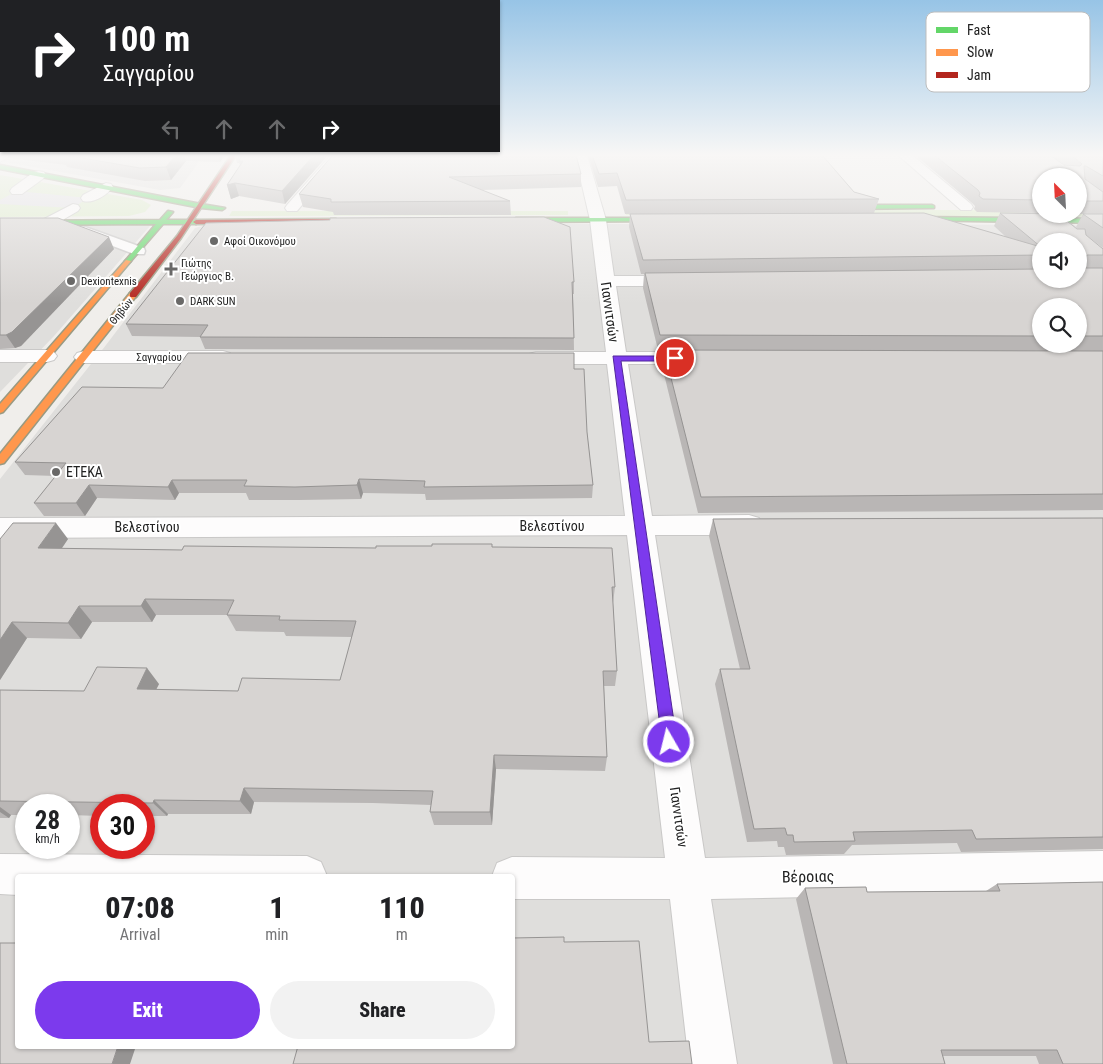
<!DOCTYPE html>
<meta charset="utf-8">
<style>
body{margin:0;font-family:"Roboto Condensed",sans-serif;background:#f2f2f2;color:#202124;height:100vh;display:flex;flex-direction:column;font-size:19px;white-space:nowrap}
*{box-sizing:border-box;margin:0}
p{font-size:16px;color:#757577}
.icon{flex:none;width:28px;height:28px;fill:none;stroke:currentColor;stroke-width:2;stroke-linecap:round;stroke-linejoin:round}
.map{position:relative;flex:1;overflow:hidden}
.side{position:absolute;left:15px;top:874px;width:500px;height:175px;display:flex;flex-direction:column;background:#fff;border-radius:5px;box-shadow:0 1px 4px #0004}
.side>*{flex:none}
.top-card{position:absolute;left:0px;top:0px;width:500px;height:152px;box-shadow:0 1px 4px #0004;background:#202124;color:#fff;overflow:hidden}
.needle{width:32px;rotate:336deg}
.controls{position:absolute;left:1032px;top:168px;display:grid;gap:10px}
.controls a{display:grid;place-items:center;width:55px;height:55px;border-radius:50%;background:#fff;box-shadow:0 1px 4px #0004;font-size:25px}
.speed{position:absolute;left:15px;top:794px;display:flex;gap:10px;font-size:25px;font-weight:700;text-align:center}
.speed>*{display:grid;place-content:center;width:65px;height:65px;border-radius:50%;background:#fff;box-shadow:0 1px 4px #0004;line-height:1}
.speed small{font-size:12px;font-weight:400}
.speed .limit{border:8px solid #d22;background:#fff;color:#111}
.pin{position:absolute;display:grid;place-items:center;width:42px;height:42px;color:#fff;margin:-21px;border:2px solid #fff;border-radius:50%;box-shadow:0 1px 5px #0007}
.me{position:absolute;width:55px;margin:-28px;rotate:352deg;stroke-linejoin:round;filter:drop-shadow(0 0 4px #0008)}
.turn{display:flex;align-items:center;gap:18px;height:105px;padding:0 20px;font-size:22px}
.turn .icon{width:65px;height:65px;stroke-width:2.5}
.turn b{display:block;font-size:35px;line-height:42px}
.lanes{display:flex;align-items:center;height:48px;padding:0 20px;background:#0003;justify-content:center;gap:25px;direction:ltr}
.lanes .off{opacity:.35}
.eta{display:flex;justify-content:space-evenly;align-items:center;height:85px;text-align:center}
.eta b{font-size:30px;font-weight:800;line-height:35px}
.action{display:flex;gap:10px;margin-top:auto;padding:10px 20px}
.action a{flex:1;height:58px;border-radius:30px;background:#7c3aed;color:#fff;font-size:20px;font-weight:800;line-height:58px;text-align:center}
.action a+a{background:#f2f2f2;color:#202124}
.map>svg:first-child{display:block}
</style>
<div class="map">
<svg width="1103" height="1064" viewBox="0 0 1103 1064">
<rect width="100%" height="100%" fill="#f0eeeb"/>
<!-- residential -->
<g fill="#dfdedc" fill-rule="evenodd">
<path d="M 0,155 L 204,155 L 180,188 L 160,190 L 0,161 Z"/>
<path d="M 212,223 L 1103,225 L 1103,1064 L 0,1064 L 0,479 L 106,345 L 195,228 ZM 1041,241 L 1079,241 L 1079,279 L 1041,279 ZM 1041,306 L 1079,306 L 1079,344 L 1041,344 ZM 26,805 L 69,805 L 69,848 L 26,848 ZM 101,805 L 144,805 L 144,848 L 101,848 ZM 18,876 L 512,876 L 512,1046 L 18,1046 Z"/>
<path d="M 0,226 L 150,226 L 54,336 L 0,392 Z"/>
</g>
<!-- grass -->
<g fill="#ddeccb">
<path d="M 0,175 L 142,200 L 151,205 L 145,212 L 129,216 L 0,217 Z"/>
<path d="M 966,210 L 1041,211 L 1041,214 L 1079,214 L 1079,212 L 1103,217 L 626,215 L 625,211 Z"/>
<path d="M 232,211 L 568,211 L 568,215 L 229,216 Z"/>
</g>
<!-- plaza -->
<path fill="#e2e1e5" d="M 17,191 L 88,198 L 73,208 L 0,204 L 0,200 Z"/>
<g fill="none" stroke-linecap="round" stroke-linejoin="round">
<!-- lane casing -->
<g stroke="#c9c8c7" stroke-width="3">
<path id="lane" d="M 85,227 L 144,248 L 145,251 L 144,254 L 134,254 L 81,234 L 79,231 Z"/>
</g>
<!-- street casing -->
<g stroke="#c9c8c7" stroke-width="2">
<g id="street">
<path d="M 0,155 L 11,155 L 0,162 Z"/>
<path d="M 331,155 L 344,155 L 297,211 L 287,211 L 285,208 L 287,205 Z"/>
<path d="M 575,155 L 587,155 L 606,220 L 614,276 L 680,276 L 686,277 L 689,281 L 686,285 L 680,286 L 616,286 L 626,352 L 700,352 L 707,354 L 710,358 L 707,362 L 700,364 L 628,364 L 652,516 L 749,515 L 759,518 L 763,525 L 759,532 L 749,535 L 655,535 L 705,858 L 1103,851 L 1103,891 L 711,899 L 737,1064 L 689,1064 L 670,899 L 512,899 L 512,876 L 492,876 L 497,863 L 512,857 L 665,858 L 627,535 L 0,538 L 0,518 L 625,516 L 607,364 L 536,364 L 529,362 L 526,358 L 529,354 L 536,352 L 606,352 L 590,220 Z"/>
<path d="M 898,155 L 912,155 L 971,204 L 973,207 L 971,210 L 961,210 Z"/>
<path d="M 39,171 L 44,172 L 46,175 L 44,178 L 22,194 L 12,194 L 10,191 L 12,188 L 34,172 Z"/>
<path d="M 106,183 L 111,184 L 113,187 C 107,195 93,204 83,201 L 81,198 L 83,195 Z"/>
<path d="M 73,204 L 78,205 L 80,208 L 78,211 L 54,225 L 44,225 L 41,222 L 44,219 Z"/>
<path d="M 0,350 L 47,350 L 54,352 L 57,356 L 54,360 L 47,362 L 0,362 Z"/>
<path d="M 84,351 L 223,351 L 230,353 L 233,357 L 230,361 L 223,363 L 84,363 L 77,361 L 74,357 L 77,353 Z"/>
<path d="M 0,854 L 307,856 L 321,862 L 327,876 L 18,876 L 18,895 L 0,894 Z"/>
</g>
</g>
<!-- fast casing -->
<g stroke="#999a82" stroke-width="3">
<g id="fast">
<path d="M 0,165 L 201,204 L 225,208 L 222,210 L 201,208 L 0,169 Z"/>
<path d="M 932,205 L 934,206 L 934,208 L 838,209 L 835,207 L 838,205 Z"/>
<path d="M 168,211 L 173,212 L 166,220 L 196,220 L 199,222 L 196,224 L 163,224 L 130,262 L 128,263 L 125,261 L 126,260 L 156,224 L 0,225 L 0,221 L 160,220 Z"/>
<path d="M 909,217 L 1103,219 L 1103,223 L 907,220 L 906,219 Z"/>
<path d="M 666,218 L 668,219 L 668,221 L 516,222 L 513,220 L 516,218 Z"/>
</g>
</g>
<!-- slow casing -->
<g stroke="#999a82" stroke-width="3">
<g id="slow">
<path d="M 126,260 L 131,261 L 3,412 L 0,413 L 0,404 Z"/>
<path d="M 130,293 L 137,295 L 4,463 L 0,464 L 0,454 Z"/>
</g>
</g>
<!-- jam casing -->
<g stroke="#999a82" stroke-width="3">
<g id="jam">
<path d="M 231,155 L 236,155 L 181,238 L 136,297 L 130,297 L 130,293 L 177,236 Z"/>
<path d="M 336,219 L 338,220 L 338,222 L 196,224 L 193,222 L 196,220 Z"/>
</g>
</g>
<!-- lane -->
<use href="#lane" fill="#fdfcfc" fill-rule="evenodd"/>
<!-- street -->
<use href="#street" fill="#fdfcfc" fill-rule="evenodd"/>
<!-- fast -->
<use href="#fast" fill="#63d668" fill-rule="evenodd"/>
<!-- slow -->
<use href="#slow" fill="#ff974d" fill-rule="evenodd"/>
<!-- jam -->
<use href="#jam" fill="#b3261e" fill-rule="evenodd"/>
</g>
<!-- wall -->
<g fill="#b9b6b5" fill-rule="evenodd">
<path d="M 8,155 L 225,155 L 220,162 L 186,161 L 171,180 L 145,181 L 67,167 L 66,165 L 9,158 Z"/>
<path d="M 235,155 L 328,155 L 285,204 L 239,196 L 231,199 L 227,185 L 240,165 L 239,163 L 237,163 Z"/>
<path d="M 333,155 L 581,174 L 581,187 L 481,190 L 510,201 L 511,215 L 334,215 L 333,212 L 303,207 L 299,194 Z"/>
<path d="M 588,155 L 822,155 L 854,192 L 879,199 L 874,213 L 1006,237 L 994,226 L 1000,213 L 1038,213 L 977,212 L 974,209 L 975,206 L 972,203 L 915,155 L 1103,155 L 1103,248 L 1086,235 L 1103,249 L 1103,510 L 698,513 L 662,366 L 664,350 L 844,351 L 658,350 L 643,288 L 644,274 L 641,274 L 629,227 L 630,214 L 625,214 L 617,186 L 598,187 ZM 1041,176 L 1079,176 L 1079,214 L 1041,214 ZM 1058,214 L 1083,214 L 1076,227 ZM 1041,241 L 1079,279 L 1041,279 ZM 1041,306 L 1079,306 L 1079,344 L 1041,344 Z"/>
<path d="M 0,218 L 114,249 L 21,346 L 15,348 L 0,349 Z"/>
<path d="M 574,282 L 574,294 L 573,294 L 574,350 L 205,349 L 200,337 L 132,336 L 126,324 Z"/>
<path d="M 574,369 L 587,432 L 593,485 L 592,498 L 426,500 L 425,494 L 363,493 L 361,499 L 299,500 L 249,500 L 246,493 L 179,493 L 175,500 L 97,498 L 85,516 L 44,516 L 34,503 L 56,476 L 25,475 L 15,462 L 163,388 Z"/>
<path d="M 1103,518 L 1103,849 L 961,852 L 957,843 L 852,845 L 844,854 L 786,855 L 784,847 L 778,847 L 777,841 L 747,842 L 715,684 L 720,669 L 740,669 L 709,536 L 713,519 Z"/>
<path d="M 0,539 L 68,539 L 62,548 L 182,550 L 376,548 L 492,544 L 492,547 L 615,587 L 613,603 L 617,671 L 615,686 L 604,686 L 607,757 L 605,771 L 496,769 L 492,825 L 434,825 L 430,812 L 431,805 L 373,803 L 254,802 L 251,814 L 168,814 L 167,816 L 144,816 L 144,805 L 101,805 L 101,816 L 69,815 L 69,805 L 26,805 L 26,815 L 11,815 L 9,818 L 0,818 L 0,690 L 84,691 L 159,684 L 156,689 L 238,691 L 340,680 L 352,637 L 286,636 L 284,632 L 236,631 L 227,615 L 156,615 L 152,622 L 92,622 L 81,639 L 27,638 L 0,680 Z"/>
<path d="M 997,884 L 1103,1064 L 1039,1064 L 1036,1056 L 943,1056 L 945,1064 L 833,1064 L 796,899 L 805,888 L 867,892 L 986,891 Z"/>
</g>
<!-- shaded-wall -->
<g fill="#969493">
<path d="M 176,155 L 184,155 L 186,161 L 171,180 L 166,167 Z"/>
<path d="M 218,155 L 225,155 L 220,162 Z"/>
<path d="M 314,155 L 328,155 L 285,204 L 282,191 Z"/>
<path d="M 235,183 L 239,196 L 231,199 L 227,185 Z"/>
<path d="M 109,237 L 114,249 L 21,346 L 15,348 L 6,335 Z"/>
<path d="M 359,479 L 363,493 L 361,499 L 357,485 Z"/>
<path d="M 172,480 L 179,493 L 175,500 L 168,487 Z"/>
<path d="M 89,485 L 97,498 L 85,516 L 76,503 Z"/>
<path d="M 56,523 L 68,539 L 51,564 L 38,548 Z"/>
<path d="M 145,599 L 156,615 L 152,622 L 141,606 Z"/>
<path d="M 79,606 L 92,622 L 81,639 L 68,623 Z"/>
<path d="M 12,622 L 27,638 L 0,680 L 0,640 Z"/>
<path d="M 147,668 L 159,684 L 149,704 L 137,689 Z"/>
<path d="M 494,755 L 496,769 L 492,825 L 490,812 Z"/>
<path d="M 244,788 L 254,802 L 251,814 L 240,801 Z"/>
<path d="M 154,800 L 168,814 L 167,816 L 153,803 Z"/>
<path d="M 0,807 L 11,815 L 9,818 L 0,812 Z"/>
<path d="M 118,1046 L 136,1046 L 130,1064 L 112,1064 Z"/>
</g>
<!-- building -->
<g fill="#d7d4d2" stroke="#969493">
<path d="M 64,155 L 176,155 L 166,167 L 140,168 Z"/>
<path d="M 242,155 L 314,155 L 282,191 L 235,183 L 227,185 L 243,161 L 239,161 Z"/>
<path d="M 333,155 L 576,155 L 581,174 L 449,177 L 510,201 L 331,202 L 331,199 L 299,194 Z"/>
<path d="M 592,155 L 822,155 L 854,192 L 879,199 L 626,200 L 617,173 L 599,174 Z"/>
<path d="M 934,155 L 1050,155 L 1064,165 L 1080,166 L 1082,164 L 1071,155 L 1103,155 L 1103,176 L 1086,166 L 1084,166 L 1085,179 L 1103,192 L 1103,201 L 1079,201 L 1079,176 L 1041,176 L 1041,200 L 983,199 L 979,196 L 980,193 L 978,190 Z"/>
<path d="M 924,213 L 1041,247 L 1041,255 L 643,260 L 630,214 Z"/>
<path d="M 1000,213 L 1058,214 L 1077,229 L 1085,229 L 1086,235 L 1103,249 L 1103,255 L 1087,255 L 1085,263 L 1079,266 L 1081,268 L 1103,268 L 1103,336 L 1079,336 L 1079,306 L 1041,306 L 1041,336 L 660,335 L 645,273 L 1041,269 L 1041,279 L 1079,279 L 1079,241 L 1041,241 L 1041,247 Z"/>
<path d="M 1083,214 L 1103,214 L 1103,228 Z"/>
<path d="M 544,217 L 570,227 L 574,282 L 572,282 L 574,338 L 200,337 L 208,325 L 126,324 L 206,223 L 330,220 L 330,218 Z"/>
<path d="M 0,218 L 58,218 L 109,237 L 12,332 L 6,335 L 0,335 Z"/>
<path d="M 664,350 L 1103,351 L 1103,494 L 701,497 Z"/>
<path d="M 188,353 L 574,353 L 574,369 L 584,369 L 587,432 L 593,485 L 424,487 L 425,481 L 359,479 L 357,485 L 295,487 L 244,486 L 247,480 L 172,480 L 168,487 L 89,485 L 76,503 L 34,503 L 66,463 L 15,462 L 82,387 L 163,388 Z"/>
<path d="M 1103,518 L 1103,837 L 976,839 L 972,830 L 853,832 L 855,841 L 794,842 L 793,835 L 787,835 L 785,828 L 754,829 L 720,669 L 750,669 L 713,519 Z"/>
<path d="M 13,523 L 56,523 L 38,548 L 182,550 L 184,546 L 376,548 L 376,546 L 432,546 L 432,544 L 492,544 L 492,547 L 612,548 L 615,587 L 612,587 L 617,671 L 603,671 L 607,757 L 494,755 L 490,812 L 430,812 L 433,791 L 366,790 L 244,788 L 240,801 L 154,800 L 153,803 L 0,801 L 0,690 L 84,691 L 97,667 L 147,668 L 137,689 L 238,691 L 242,678 L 340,680 L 356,621 L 279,620 L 280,616 L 227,615 L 234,600 L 145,599 L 141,606 L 79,606 L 68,623 L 12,622 L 0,640 L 0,539 Z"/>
<path d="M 1103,882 L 1103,1064 L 1063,1064 L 1057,1050 L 941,1050 L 945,1064 L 847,1064 L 805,888 L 866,887 L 867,892 L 1000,891 L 997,884 Z"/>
<path d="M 564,937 L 564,942 L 639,941 L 649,1042 L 689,1041 L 692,1064 L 293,1064 L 298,1046 L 512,1046 L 512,938 Z"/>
<path d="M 0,943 L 18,943 L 18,1046 L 118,1046 L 112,1064 L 0,1064 Z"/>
</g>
<!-- sky -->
<linearGradient id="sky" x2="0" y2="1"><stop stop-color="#97c4e6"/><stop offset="0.51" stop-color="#f8f7f6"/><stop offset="1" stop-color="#f8f7f6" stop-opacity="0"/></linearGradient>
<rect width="1103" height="304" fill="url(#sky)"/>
<!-- route -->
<path fill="#7c3aed" stroke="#51269a" d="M 613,356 L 675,356 L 679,358 L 675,361 L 621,361 L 677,742 L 674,746 L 669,748 L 664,746 L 662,742 Z"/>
<!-- markers -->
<g fill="#6a6968" stroke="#fff" stroke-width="2">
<circle cx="214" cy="241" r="5"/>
<path d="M168.5 261.5h5v5h5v5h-5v5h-5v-5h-5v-5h5z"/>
<circle cx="71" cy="281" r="5"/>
<circle cx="180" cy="301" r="5"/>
<circle cx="56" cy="472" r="5"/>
</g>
<g text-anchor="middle" stroke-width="4" stroke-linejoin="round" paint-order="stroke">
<!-- far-poi labels -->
<g font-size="11" fill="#222" stroke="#fff" text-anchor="start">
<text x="224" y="245">Αφοί Οικονόμου</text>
<text x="181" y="267">Γιώτης<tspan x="181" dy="13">Γεώργιος Β.</tspan></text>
<text x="81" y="285">Dexiontexnis</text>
<text x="190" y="305">DARK SUN</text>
</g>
<!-- far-street labels -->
<g font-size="11" fill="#222" stroke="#fff">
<text transform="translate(121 311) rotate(-51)" y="4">Θηβών</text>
<text x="159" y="361">Σαγγαρίου</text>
</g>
<!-- street labels -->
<g font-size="14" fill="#222" stroke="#fff">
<text transform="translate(610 312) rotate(82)" y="5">Γιαννιτσών</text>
<text x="552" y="531">Βελεστίνου</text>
<text x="147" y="532">Βελεστίνου</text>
<text transform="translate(679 817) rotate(82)" y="5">Γιαννιτσών</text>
</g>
<!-- poi labels -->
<g font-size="14" fill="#222" stroke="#fff" text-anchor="start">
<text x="66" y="477">ΕΤΕΚΑ</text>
</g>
<!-- near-street labels -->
<g font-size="16" fill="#222" stroke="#fff">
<text transform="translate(808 876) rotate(-1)" y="6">Βέροιας</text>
</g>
</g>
<!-- legend -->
<rect x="926" y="12" width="164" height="80" rx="8" fill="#fff" stroke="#bdbdbd" stroke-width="1"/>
<rect x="936" y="27" width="22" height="6" fill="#63d668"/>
<rect x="936" y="49" width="22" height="7" fill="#ff974d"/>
<rect x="936" y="72" width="22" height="6" fill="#b3261e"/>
<g font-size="14" fill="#222">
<text x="967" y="35">Fast</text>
<text x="967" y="57">Slow</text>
<text x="967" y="80">Jam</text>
</g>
</svg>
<div class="controls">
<a><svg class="needle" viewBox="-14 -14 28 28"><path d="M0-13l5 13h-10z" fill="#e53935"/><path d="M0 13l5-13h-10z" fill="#757577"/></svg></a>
<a><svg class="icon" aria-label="sound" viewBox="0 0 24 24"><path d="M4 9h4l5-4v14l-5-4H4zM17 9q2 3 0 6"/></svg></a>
<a><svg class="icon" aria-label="search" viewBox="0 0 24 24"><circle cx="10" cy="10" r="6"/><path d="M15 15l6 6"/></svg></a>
</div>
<div class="speed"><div>28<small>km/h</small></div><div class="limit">30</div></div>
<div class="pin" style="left:675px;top:358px;background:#d93025"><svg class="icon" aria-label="arrive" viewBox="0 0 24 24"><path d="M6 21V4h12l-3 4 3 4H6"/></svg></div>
<svg class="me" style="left:669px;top:742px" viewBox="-20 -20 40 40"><circle r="17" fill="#7c3aed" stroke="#fff" stroke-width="3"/><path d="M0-11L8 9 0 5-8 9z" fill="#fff"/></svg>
<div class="top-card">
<div class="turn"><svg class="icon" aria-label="right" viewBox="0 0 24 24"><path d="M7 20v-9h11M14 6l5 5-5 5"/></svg><div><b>100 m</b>Σαγγαρίου</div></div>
<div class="lanes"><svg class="icon off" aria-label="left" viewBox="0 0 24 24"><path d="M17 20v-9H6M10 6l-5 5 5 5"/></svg><svg class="icon off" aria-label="ahead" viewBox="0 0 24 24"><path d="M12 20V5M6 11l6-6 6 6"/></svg><svg class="icon off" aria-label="ahead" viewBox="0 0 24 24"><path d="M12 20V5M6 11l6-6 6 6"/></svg><svg class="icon" aria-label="right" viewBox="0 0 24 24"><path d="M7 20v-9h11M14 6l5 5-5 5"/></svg></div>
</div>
<section class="side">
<div class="eta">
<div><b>07:08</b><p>Arrival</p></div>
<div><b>1</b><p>min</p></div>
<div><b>110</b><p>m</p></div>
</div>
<div class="action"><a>Exit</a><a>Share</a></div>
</section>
</div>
